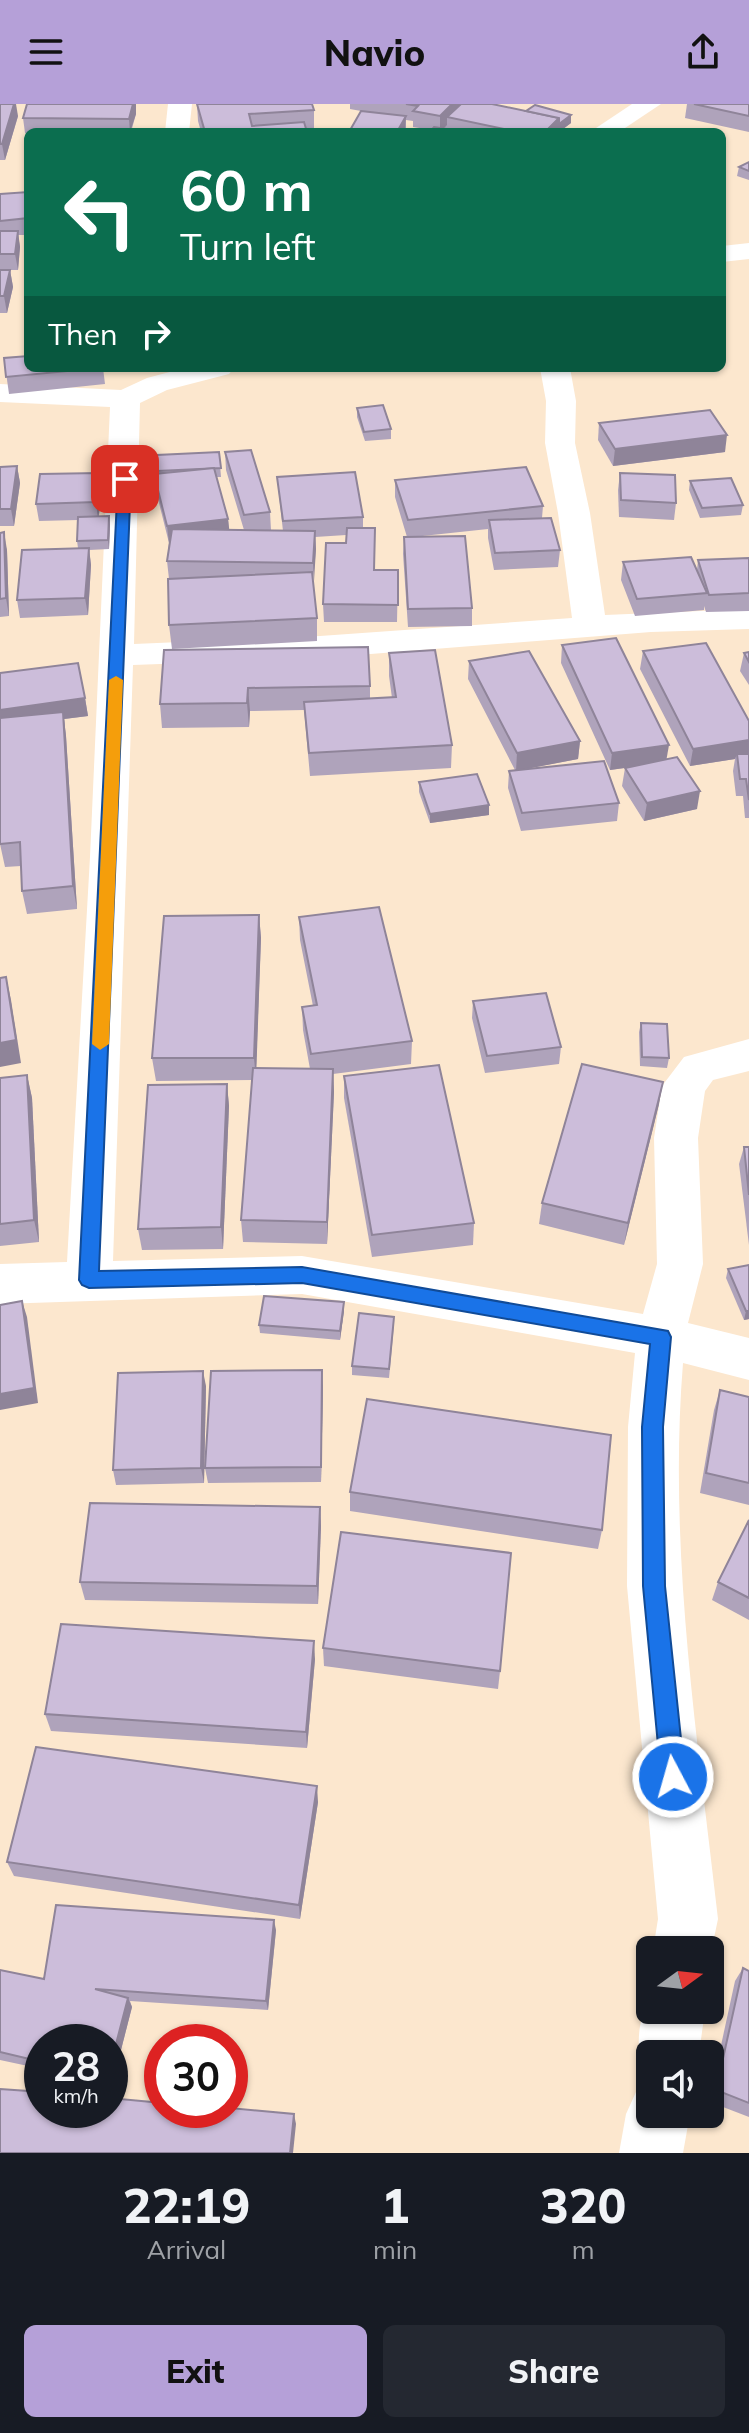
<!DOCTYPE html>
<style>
body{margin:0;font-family:Mulish,sans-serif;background:#242831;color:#f1f3f6;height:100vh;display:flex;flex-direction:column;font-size:30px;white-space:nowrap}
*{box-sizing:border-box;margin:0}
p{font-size:26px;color:#9ea1a6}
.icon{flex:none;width:44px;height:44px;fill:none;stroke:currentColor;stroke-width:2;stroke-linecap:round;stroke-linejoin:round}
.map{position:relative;height:2049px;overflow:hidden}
.drawer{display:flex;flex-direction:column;background:#171b24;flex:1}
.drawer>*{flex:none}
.banner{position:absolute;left:24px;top:24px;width:702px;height:244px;border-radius:12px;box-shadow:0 2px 6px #0004;background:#0b6e4f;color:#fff;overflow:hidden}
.needle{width:52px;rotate:75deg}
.fabs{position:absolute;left:636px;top:1832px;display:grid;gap:16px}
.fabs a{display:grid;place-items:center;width:88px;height:88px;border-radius:12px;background:#171b24;box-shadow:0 2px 6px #0004;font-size:40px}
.speed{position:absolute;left:24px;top:1920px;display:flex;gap:16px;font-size:40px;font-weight:700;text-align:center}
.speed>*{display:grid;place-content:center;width:104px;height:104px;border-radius:50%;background:#171b24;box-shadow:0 2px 6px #0004;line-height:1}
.speed small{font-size:20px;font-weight:400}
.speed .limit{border:12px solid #d22;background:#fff;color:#111}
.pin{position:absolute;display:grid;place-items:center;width:68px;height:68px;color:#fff;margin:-34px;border-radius:16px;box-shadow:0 4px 12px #0006}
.me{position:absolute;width:88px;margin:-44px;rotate:354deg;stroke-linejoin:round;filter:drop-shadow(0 0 6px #0008)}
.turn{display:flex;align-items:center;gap:28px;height:168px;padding:0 24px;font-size:36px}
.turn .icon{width:104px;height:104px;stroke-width:2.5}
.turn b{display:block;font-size:56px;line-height:68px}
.then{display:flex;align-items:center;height:76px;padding:0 24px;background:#0003;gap:16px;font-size:30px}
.eta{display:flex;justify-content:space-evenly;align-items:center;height:136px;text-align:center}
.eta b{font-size:48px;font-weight:800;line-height:56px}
.action{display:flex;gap:16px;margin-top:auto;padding:16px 24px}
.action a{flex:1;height:92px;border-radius:12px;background:#b5a0d8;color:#111;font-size:32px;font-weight:800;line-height:92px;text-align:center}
.action a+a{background:#242831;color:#f1f3f6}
header{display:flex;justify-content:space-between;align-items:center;height:104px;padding:0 24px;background:#b5a0d8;color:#111;font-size:36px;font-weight:800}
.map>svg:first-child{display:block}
</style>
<header><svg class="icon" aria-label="menu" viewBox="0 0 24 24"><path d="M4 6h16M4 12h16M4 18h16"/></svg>Navio<svg class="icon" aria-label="share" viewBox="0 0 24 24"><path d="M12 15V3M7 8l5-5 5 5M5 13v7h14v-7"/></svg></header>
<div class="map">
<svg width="749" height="2049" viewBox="0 0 749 2049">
<rect width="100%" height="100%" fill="#fce7ce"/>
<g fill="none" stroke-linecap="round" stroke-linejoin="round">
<!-- minor -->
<g fill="#fff" fill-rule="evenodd">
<path d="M 168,0 L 192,0 L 189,28 L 165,28 Z"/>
<path d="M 632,0 L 661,0 L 619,28 L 590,28 Z"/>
<path d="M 749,139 L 749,155 L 722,158 L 722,142 Z"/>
<path d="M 185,264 L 234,264 L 229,270 L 167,286 L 140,299 L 134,540 L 320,532 L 572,514 L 558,409 L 545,339 L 546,297 L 540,264 L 570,264 L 576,297 L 575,339 L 590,409 L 605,511 L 749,505 L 749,525 L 651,528 L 320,554 L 133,561 L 113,1157 L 302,1152 L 643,1210 L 657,1160 L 654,1034 L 662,982 L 684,953 L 749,935 L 749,967 L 713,976 L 705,987 L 698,1034 L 703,1160 L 688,1219 L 749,1234 L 749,1276 L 683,1259 C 668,1445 697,1630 718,1815 L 710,1853 L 710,1846 L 653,1846 L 658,1815 L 627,1482 L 628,1323 L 635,1249 L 302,1190 L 0,1200 L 0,1160 L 67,1158 L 90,753 L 110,303 L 0,298 L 0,280 L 121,286 L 147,274 Z"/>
<path d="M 650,1890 L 650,1906 L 705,1906 L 699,1950 L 650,1950 L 650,1974 L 646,1972 C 634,1943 638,1919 650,1890 Z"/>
<path d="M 650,1982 L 650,2010 L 690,2010 L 683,2049 L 619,2049 L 626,2010 L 636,1988 Z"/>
</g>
</g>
<!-- wall -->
<g fill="#afa3bb">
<path d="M 0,0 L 18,12 L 5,56 L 0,56 Z"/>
<path d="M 136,0 L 136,10 L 131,28 L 28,28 L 28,29 L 25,29 L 23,14 Z"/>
<path d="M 197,0 L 312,0 L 314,6 L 314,26 L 307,27 L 307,28 L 201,28 L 198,17 Z"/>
<path d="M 350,0 L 492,0 L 571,19 L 559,28 L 430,28 L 432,26 L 413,23 L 413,17 L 406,16 L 406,27 L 361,7 L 350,5 Z"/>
<path d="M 687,0 L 749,0 L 749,28 L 685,14 Z"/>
<path d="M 749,58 L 749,76 L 737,72 L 739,63 Z"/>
<path d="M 28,88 L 28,131 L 18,131 L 20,143 L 18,166 L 10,166 L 13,183 L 7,209 L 0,209 L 0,90 Z"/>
<path d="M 4,254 L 103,264 L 105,280 L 9,290 Z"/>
<path d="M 357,304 L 391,325 L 391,335 L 365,337 L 357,313 Z"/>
<path d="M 599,319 L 725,348 L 613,362 L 598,336 Z"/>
<path d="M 219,348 L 221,373 L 216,373 L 228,415 L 229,426 L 244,426 L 226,366 L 225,348 L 270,408 L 271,426 L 262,427 L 283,427 L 277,373 L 363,413 L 363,424 L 374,466 L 398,466 L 397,518 L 324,518 L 323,500 L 346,439 L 346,431 L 315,433 L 316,445 L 313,477 L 317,514 L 317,537 L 172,545 L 169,521 L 169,475 L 167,457 L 169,439 L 156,387 L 154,370 L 157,370 L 157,351 Z"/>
<path d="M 17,362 L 20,379 L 14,422 L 0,422 L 0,363 Z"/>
<path d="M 620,369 L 676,399 L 674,416 L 619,413 L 618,386 Z"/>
<path d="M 395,376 L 543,402 L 542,414 L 560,446 L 558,463 L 494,466 L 488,434 L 488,425 L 413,433 L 472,504 L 472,522 L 408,523 L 403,450 L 404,433 L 407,433 L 395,393 Z"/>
<path d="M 690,377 L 743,401 L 741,411 L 700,414 L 689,386 Z"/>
<path d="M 102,387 L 99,412 L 109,412 L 110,421 L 109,445 L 89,446 L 91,461 L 88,511 L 20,514 L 17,496 L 78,444 L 77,437 L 78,416 L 39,417 L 36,400 Z"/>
<path d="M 0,429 L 7,446 L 9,512 L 0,513 Z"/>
<path d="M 749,454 L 749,507 L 706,508 L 704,502 L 704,506 L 635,512 L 621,476 L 623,458 L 697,466 L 698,456 Z"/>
<path d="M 562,541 L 667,655 L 697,705 L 644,717 L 622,682 L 625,664 L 610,666 L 561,559 Z"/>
<path d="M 164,546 L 370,582 L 370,595 L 392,594 L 389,572 L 389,549 L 452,641 L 451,664 L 310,672 L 304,606 L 250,607 L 249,623 L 162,624 L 160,600 Z"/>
<path d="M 643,547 L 749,617 L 749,714 L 745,714 L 743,692 L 736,692 L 733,667 L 735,655 L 690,662 L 640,565 Z"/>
<path d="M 749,548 L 749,581 L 740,567 L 744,549 Z"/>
<path d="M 469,557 L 580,637 L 578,655 L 525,665 L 619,699 L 617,717 L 521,727 L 508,684 L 509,667 L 515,666 L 468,575 Z"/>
<path d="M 0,569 L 85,594 L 88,612 L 64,615 L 66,632 L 77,805 L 27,810 L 22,787 L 21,762 L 5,763 L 0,740 Z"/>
<path d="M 419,678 L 489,701 L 489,711 L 430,719 L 419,688 Z"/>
<path d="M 259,811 L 261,834 L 256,964 L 310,965 L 303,926 L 302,903 L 313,902 L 300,836 L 299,813 L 412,937 L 411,960 L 333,970 L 334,988 L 327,1140 L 243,1138 L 241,1116 L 252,976 L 156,977 L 152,954 Z"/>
<path d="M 473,897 L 561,943 L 559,960 L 485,969 L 472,914 Z"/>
<path d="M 641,919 L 669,954 L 667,964 L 640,962 L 639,928 Z"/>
<path d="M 27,971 L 32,994 L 39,1138 L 0,1142 L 0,974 Z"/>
<path d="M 344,972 L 474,1119 L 473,1141 L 372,1153 L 344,994 Z"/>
<path d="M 227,980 L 229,1002 L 223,1145 L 142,1146 L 138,1125 Z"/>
<path d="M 659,1000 L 624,1141 L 539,1120 L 542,1099 Z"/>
<path d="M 744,1043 L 749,1043 L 749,1141 L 739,1060 Z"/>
<path d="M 749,1161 L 749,1215 L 744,1216 L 726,1174 L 728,1165 Z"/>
<path d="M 344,1198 L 344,1207 L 340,1236 L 260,1229 L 259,1221 Z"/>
<path d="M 394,1221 L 389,1274 L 352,1271 L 352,1262 Z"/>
<path d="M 206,1282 L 204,1379 L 116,1381 L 113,1366 Z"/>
<path d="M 323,1282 L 321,1378 L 208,1379 L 205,1364 Z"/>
<path d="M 720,1286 L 749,1293 L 749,1401 L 700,1389 L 714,1306 Z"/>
<path d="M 350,1388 L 602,1426 L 598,1445 L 350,1407 Z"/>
<path d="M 320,1403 L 321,1422 L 318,1500 L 85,1496 L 80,1478 Z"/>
<path d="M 749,1416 L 749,1516 L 712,1496 L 718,1478 Z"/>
<path d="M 323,1544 L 500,1567 L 498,1585 L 324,1562 Z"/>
<path d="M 315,1555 L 307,1644 L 51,1627 L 45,1610 Z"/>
<path d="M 318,1698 L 300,1815 L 14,1772 L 7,1758 Z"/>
<path d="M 276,1826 L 268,1906 L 130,1897 L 132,1903 L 112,1981 L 110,1980 L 110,1938 L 42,1938 L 42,1965 L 0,1956 L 0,1866 L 44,1875 Z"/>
<path d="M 743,1864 L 749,1867 L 749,2013 L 710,1998 L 710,1992 L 735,1877 Z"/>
</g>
<!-- shaded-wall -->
<g fill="#8f8499">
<path d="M 14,0 L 16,0 L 18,12 L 5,56 L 2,40 Z"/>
<path d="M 133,0 L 136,0 L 136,10 L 130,28 L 129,15 Z"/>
<path d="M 452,0 L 461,0 L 447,13 L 447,21 L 440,28 L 440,12 Z"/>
<path d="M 571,11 L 571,19 L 559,28 L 545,28 L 559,14 Z"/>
<path d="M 406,12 L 405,28 L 397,28 Z"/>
<path d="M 18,127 L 20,143 L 18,166 L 15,150 Z"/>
<path d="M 10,166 L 13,183 L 7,209 L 4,192 Z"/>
<path d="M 727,331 L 725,348 L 613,362 L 615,345 Z"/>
<path d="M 17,362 L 20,379 L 14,422 L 11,405 Z"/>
<path d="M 99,369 L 102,387 L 98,416 L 96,398 Z"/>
<path d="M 109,412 L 110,421 L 109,445 L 108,436 Z"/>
<path d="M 228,415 L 230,432 L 169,439 L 167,422 Z"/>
<path d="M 315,427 L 316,445 L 314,477 L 313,459 Z"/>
<path d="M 4,428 L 7,446 L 9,512 L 6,494 Z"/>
<path d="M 89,444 L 91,461 L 88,511 L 85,494 Z"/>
<path d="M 248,584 L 250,607 L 249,623 L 247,599 Z"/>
<path d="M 85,594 L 88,612 L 64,615 L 66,632 L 77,805 L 73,782 L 0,624 L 0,606 Z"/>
<path d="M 749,636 L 749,653 L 737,650 L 735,655 L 690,662 L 693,645 Z"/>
<path d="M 580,637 L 578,655 L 516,667 L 517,649 Z"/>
<path d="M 669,641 L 666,658 L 610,666 L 612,649 Z"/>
<path d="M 700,687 L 697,705 L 644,717 L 647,699 Z"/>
<path d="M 489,701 L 489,711 L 430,719 L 430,710 Z"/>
<path d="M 259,811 L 261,834 L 256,976 L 254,954 Z"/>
<path d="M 6,873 L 11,896 L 21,959 L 0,963 L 0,939 Z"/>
<path d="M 333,965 L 334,988 L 327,1140 L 327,1118 Z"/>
<path d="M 27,971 L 32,994 L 39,1138 L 34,1116 Z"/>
<path d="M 663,978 L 659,1000 L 624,1141 L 628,1119 Z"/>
<path d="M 227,980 L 229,1002 L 223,1145 L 221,1123 Z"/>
<path d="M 22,1197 L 27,1213 L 38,1299 L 0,1306 L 0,1290 Z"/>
<path d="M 344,1198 L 344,1207 L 340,1236 L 340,1227 Z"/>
<path d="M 746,1207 L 749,1207 L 749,1215 L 744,1216 Z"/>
<path d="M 322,1266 L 323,1282 L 321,1378 L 321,1363 Z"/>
<path d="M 203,1267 L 206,1282 L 204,1379 L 201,1364 Z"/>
<path d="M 320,1403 L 321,1422 L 318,1500 L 317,1482 Z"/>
<path d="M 314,1537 L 315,1555 L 307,1644 L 306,1628 Z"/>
<path d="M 317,1682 L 318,1698 L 300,1815 L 299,1801 Z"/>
<path d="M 274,1816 L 276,1826 L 268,1906 L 266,1897 Z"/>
<path d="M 128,1894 L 132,1903 L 112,1981 L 110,1977 L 110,1963 Z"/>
<path d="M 294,2010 L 296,2020 L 293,2049 L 290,2049 Z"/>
</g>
<!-- building -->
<g fill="#ccbdda" stroke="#8f8499" stroke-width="2">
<path d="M 0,0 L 14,0 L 2,40 L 0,40 Z"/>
<path d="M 27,0 L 133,0 L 129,15 L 23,14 Z"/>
<path d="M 197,0 L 312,0 L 314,6 L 249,10 L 252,22 L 304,18 L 307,28 L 205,28 Z"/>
<path d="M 406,0 L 452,0 L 440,12 L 413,7 L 418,2 Z"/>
<path d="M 461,0 L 492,0 L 559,14 L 545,28 L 518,28 L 447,13 Z"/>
<path d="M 694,0 L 749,0 L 749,12 Z"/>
<path d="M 535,1 L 571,11 L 559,20 L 559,14 L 526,7 Z"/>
<path d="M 361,7 L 406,12 L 397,28 L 349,28 Z"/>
<path d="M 434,23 L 465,28 L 430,28 Z"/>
<path d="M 749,58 L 749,67 L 739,63 Z"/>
<path d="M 28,88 L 28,114 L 0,117 L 0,90 Z"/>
<path d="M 0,127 L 18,127 L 15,150 L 0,150 Z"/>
<path d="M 0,166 L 10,166 L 4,192 L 0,192 Z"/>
<path d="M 28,252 L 28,264 L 98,264 L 6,273 L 4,254 Z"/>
<path d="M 383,301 L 391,325 L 364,328 L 357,304 Z"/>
<path d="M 710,306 L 727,331 L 615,345 L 599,319 Z"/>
<path d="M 251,346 L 270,408 L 244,411 L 225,348 Z"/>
<path d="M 219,348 L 221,364 L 157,367 L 157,351 Z"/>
<path d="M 17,362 L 11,405 L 0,405 L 0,363 Z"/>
<path d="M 526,363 L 543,402 L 408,416 L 395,376 Z"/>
<path d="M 214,364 L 228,415 L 167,422 L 154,370 Z"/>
<path d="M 355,368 L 363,413 L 283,417 L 277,373 Z"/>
<path d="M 99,369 L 96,398 L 36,400 L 40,370 Z"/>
<path d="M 620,369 L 675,371 L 676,399 L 621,396 Z"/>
<path d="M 731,374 L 743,401 L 702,404 L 690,377 Z"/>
<path d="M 109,412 L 108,436 L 77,437 L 78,413 Z"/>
<path d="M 551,414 L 560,446 L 495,449 L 489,416 Z"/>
<path d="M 347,424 L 375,424 L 374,466 L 398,466 L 398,501 L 323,500 L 326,439 L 346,439 Z"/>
<path d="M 172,425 L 315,427 L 313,459 L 167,457 Z"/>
<path d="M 4,428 L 6,494 L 0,495 L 0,429 Z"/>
<path d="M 465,432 L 472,504 L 408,505 L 404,433 Z"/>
<path d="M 89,444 L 85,494 L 17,496 L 22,446 Z"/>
<path d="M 691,453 L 707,489 L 637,495 L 623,458 Z"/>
<path d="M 749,454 L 749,489 L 709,491 L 698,456 Z"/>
<path d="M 312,468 L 317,514 L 169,521 L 168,475 Z"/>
<path d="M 616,534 L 669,641 L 612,649 L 562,541 Z"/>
<path d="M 706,539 L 749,617 L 749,636 L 693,645 L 643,547 Z"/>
<path d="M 368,543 L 370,582 L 248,584 L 247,599 L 160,600 L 164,546 Z"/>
<path d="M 435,546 L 452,641 L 309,649 L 304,598 L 396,593 L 389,549 Z"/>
<path d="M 529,547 L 580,637 L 517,649 L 469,557 Z"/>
<path d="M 749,548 L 749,558 L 744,549 Z"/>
<path d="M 78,559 L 85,594 L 0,606 L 0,569 Z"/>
<path d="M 63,608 L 73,782 L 22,787 L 20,738 L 0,740 L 0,614 Z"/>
<path d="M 737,650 L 749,650 L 749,696 L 746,675 L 740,675 Z"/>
<path d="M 677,653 L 700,687 L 647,699 L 625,664 Z"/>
<path d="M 604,657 L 619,699 L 522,709 L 509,667 Z"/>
<path d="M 477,670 L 489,701 L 430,710 L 419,678 Z"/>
<path d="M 379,803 L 412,937 L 311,950 L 302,903 L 317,901 L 299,813 Z"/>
<path d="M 259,811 L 254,954 L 152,954 L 164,812 Z"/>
<path d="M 6,873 L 16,936 L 0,939 L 0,874 Z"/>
<path d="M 546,889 L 561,943 L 487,952 L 473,897 Z"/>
<path d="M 641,919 L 667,920 L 669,954 L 642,953 Z"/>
<path d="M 582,960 L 663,978 L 628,1119 L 542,1099 Z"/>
<path d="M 439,961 L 474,1119 L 372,1131 L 344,972 Z"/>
<path d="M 253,964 L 333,965 L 327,1118 L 241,1116 Z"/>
<path d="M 27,971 L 34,1116 L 0,1120 L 0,974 Z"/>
<path d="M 227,980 L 221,1123 L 138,1125 L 148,981 Z"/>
<path d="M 744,1043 L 749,1043 L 749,1091 Z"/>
<path d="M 749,1161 L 749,1207 L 746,1207 L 728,1165 Z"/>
<path d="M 264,1192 L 344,1198 L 340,1227 L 259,1221 Z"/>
<path d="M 22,1197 L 34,1284 L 0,1290 L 0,1201 Z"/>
<path d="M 359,1209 L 394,1213 L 389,1265 L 352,1262 Z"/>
<path d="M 322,1266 L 321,1363 L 205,1364 L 211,1267 Z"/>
<path d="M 203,1267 L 201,1364 L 113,1366 L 118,1269 Z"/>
<path d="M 720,1286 L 749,1293 L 749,1379 L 706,1369 Z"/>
<path d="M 367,1295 L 611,1331 L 602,1426 L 350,1388 Z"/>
<path d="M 90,1399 L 320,1403 L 317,1482 L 80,1478 Z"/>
<path d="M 749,1416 L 749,1494 L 718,1478 Z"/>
<path d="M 341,1428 L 511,1449 L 500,1567 L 323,1544 Z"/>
<path d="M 61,1520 L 314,1537 L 306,1628 L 45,1610 Z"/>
<path d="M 36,1643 L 317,1682 L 299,1801 L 7,1758 Z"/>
<path d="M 56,1801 L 274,1816 L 266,1897 L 95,1885 L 128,1894 L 110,1963 L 110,1938 L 42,1938 L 42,1958 L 0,1948 L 0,1866 L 44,1875 Z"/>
<path d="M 743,1864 L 749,1867 L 749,1999 L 716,1986 Z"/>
<path d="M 0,1985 L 42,1988 L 42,2006 L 110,2006 L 110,1994 L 162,1999 L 162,2006 L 230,2006 L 230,2004 L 294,2010 L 290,2049 L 0,2049 Z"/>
</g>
<!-- route -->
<path fill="#1a73e8" stroke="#114b97" stroke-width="2" d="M 125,371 L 131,375 L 99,1167 L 302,1163 L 668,1227 L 671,1233 L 663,1323 L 665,1482 L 685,1673 L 681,1681 L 673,1685 L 665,1681 L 661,1673 L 643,1482 L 642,1323 L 650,1240 L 302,1179 L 89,1184 L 82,1181 L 79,1176 L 118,375 Z"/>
<!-- slow -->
<path fill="#f59e0b" d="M 116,572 L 123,576 L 109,940 L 100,946 L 92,940 L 109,576 Z"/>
</svg>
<div class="fabs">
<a><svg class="needle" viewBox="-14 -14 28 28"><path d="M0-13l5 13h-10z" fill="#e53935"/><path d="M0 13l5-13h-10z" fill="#9ea1a6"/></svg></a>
<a><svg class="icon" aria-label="sound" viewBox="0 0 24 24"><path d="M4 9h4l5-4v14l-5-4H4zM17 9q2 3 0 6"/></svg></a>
</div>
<div class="speed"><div>28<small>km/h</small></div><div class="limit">30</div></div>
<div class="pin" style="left:125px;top:375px;background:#d93025"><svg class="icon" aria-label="arrive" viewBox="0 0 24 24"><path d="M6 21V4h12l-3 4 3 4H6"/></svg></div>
<svg class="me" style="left:673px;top:1673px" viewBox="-20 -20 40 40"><circle r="17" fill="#1a73e8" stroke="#fff" stroke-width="3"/><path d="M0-11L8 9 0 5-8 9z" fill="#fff"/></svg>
<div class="banner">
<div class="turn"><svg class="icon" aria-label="left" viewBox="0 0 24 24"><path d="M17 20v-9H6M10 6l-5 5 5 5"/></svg><div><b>60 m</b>Turn left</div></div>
<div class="then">Then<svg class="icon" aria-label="right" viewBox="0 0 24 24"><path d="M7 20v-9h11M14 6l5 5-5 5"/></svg></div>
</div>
</div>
<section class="drawer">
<div class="eta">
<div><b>22:19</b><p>Arrival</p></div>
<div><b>1</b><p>min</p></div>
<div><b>320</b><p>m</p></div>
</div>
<div class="action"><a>Exit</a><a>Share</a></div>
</section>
